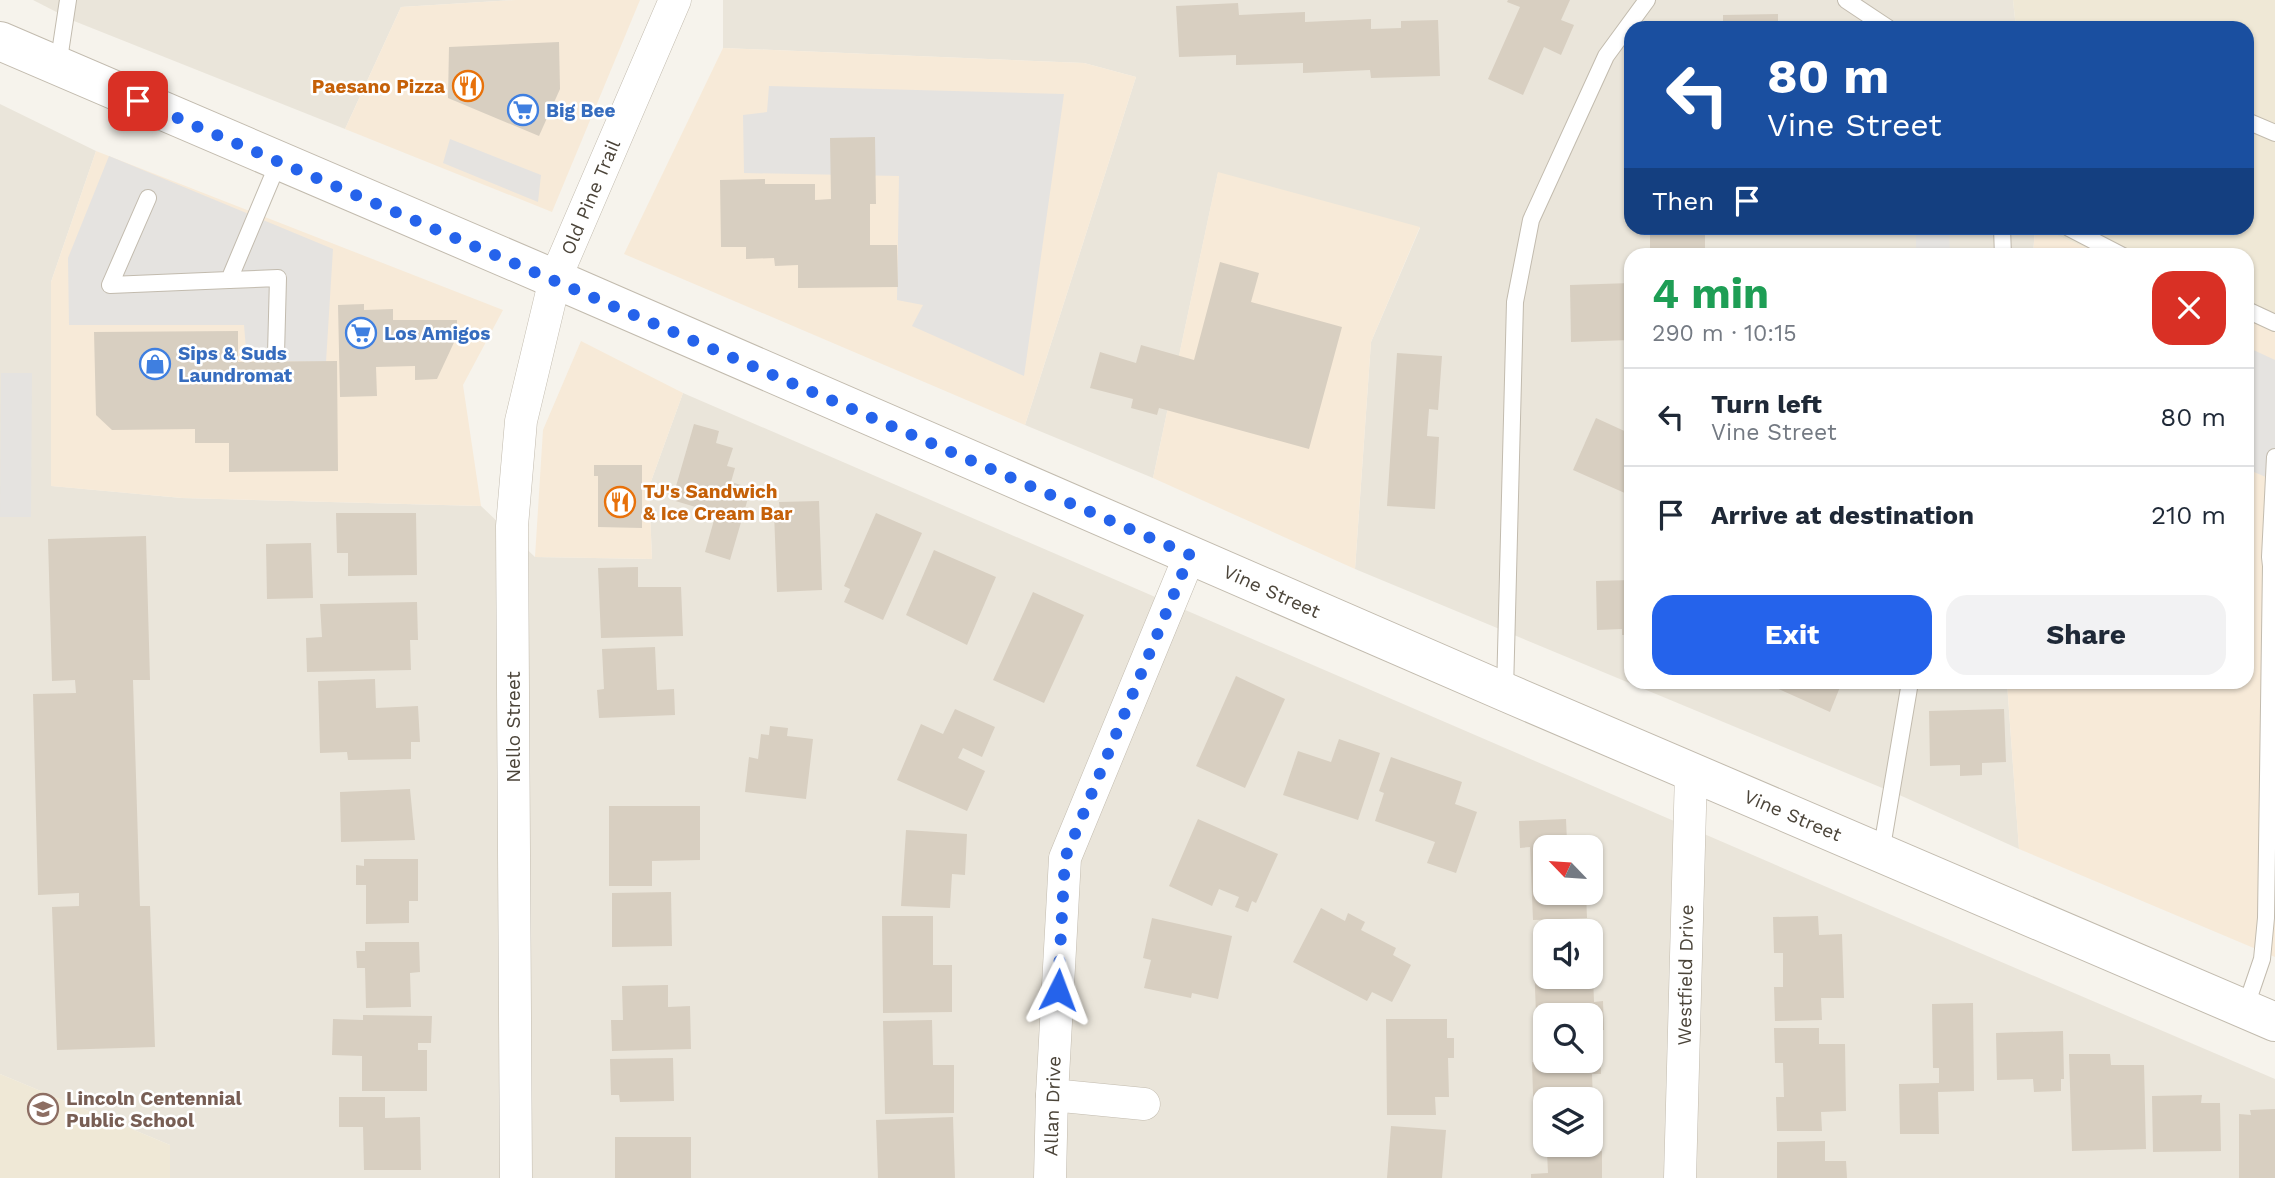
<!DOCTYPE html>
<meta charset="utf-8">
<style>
body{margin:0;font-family:"Work Sans",sans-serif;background:#f2f2f3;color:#1f2937;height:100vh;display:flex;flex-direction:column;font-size:26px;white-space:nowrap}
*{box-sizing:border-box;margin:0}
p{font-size:23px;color:#747a83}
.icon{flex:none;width:38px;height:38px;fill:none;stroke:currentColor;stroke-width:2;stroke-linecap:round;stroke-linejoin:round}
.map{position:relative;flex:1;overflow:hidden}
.details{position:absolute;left:1624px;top:248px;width:630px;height:441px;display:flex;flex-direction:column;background:#fff;border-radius:21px;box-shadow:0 2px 5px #0004}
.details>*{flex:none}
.top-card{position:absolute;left:1624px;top:21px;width:630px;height:214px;border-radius:21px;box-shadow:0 2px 5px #0004;background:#1a4fa0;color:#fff;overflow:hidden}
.needle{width:46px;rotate:295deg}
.buttons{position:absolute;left:1533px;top:835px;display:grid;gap:14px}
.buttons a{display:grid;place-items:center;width:70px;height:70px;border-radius:14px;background:#fff;box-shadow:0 2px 5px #0004;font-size:35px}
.pin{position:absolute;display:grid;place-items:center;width:60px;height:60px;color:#fff;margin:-30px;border-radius:14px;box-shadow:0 4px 10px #0006}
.me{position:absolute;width:77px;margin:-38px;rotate:3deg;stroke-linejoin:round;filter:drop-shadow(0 0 5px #0008)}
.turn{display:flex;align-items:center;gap:24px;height:147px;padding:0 28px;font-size:32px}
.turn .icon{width:91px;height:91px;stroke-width:2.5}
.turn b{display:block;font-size:49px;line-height:60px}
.then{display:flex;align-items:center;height:66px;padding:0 28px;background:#0003;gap:14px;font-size:26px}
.round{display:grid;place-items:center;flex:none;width:74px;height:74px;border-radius:21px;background:#f2f2f3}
.head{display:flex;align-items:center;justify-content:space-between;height:119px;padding:0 28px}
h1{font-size:42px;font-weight:700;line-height:52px;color:#1e9e55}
.button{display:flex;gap:14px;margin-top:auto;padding:14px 28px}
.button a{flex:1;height:80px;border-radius:21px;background:#2563eb;color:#fff;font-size:28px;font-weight:700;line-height:80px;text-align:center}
.button a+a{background:#f2f2f3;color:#1f2937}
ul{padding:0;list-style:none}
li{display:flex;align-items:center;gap:21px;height:98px;padding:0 28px;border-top:2px solid #e0e1e3}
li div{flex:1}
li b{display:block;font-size:26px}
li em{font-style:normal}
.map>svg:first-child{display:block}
</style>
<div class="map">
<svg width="2275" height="1178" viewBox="0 0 2275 1178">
<rect width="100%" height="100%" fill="#f6f3ec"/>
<!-- residential -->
<g fill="#eae5da" fill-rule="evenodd">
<path d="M 33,0 L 515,0 L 401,7 L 345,129 L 74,21 Z"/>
<path d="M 723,0 L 2013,0 L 2016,28 L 1631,28 L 1631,228 L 2035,228 L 2033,255 L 1631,256 L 1631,682 L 2007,683 L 2019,849 L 1904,797 L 1355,569 L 1371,342 L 1420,228 L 1218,173 L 1153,478 L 1025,425 L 1136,77 L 1084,63 L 723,48 Z"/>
<path d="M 0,104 L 96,151 L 51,282 L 52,486 L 182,498 L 481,506 L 535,557 L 652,559 L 649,487 L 683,393 L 1873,907 L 2275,1079 L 2275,1178 L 170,1178 L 170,1145 L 0,1074 ZM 1545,847 L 1591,847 L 1591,892 L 1545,892 ZM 1545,931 L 1591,931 L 1591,976 L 1545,976 ZM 1545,1015 L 1591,1015 L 1591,1060 L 1545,1060 ZM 1545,1099 L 1591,1099 L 1591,1144 L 1545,1144 Z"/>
</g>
<!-- commercial -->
<g fill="#f7ead8">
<path d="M 515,0 L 640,0 L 552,212 L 345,129 L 401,7 Z"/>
<path d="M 723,48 L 1084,63 L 1136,77 L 1025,425 L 624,254 Z"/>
<path d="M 96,151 L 503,310 L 463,385 L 481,506 L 182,498 L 51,486 L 51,282 Z"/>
<path d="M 1218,172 L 1420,227 L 1371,342 L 1355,569 L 1153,478 Z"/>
<path d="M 2035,228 L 2040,228 L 2103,255 L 2033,256 Z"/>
<path d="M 2247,319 L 2275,332 L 2275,957 L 2019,849 L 2007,683 L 2247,682 Z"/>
<path d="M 581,341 L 683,393 L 649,487 L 652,559 L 535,557 L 543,430 Z"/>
</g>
<!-- education -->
<g fill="#efe8d6">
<path d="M 2013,0 L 2275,0 L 2275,332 L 2247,319 L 2247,256 L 2103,255 L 2040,228 L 2247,228 L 2247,28 L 2016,28 Z"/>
<path d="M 0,1074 L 170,1145 L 170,1178 L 0,1178 Z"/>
</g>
<!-- parking -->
<g fill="#e5e3e0">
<path d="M 769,86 L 1064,94 L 1024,376 L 912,326 L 923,305 L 897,300 L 899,176 L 744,173 L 743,115 L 767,112 Z"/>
<path d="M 450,139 L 541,175 L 538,202 L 443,163 Z"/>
<path d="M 109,156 L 333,249 L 326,362 L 247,361 L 244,325 L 69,325 L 68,258 Z"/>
<path d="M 1916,228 L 1949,228 L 1950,255 L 1916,255 Z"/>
<path d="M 2247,347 L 2275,360 L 2275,481 L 2247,469 Z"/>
<path d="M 1,373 L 32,373 L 31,517 L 0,517 Z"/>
</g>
<!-- building -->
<g fill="#d8cfc1">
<path d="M 1508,0 L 1570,0 L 1561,20 L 1574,25 L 1561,55 L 1544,47 L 1523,95 L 1488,79 L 1520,7 L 1507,2 Z"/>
<path d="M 1238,3 L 1239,15 L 1305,12 L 1305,22 L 1371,19 L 1371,29 L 1401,28 L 1401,21 L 1438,20 L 1440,76 L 1371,78 L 1370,70 L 1303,73 L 1303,63 L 1236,65 L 1236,55 L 1179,57 L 1176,6 Z"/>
<path d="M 1778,14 L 1778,28 L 1723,28 L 1723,15 Z"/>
<path d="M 559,42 L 560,89 L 539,136 L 448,98 L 449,47 Z"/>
<rect x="1627" y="134" width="4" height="62"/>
<path d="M 875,137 L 876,204 L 870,204 L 870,245 L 897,245 L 898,287 L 798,288 L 798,265 L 775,266 L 774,258 L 746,259 L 746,247 L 721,247 L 720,180 L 765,179 L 765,184 L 815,184 L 815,200 L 831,199 L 830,138 Z"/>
<rect x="1650" y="228" width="55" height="28"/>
<path d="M 1220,262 L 1259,273 L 1251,302 L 1342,327 L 1309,449 L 1159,408 L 1157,415 L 1131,408 L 1133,399 L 1090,388 L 1100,352 L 1136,363 L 1141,345 L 1194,360 Z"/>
<path d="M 1631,283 L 1631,340 L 1571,342 L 1570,285 Z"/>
<path d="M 364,304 L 364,310 L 393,309 L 393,320 L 457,320 L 457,336 L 437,379 L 415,380 L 415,366 L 376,367 L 377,396 L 340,397 L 338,305 Z"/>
<path d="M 238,331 L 238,362 L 337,361 L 338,471 L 229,472 L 229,443 L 195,443 L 195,429 L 112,430 L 96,415 L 94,332 Z"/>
<path d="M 1397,353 L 1442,356 L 1438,410 L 1429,409 L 1427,436 L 1439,437 L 1435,509 L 1387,506 Z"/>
<path d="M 1596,418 L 1631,434 L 1631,486 L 1627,494 L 1573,470 Z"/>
<path d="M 694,424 L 719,431 L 716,443 L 733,448 L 727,466 L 735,468 L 731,482 L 751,488 L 730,560 L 705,552 L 716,513 L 672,500 Z"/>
<path d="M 594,465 L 642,465 L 642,528 L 598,527 L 598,476 L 594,476 Z"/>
<path d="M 819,501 L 822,590 L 777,592 L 774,512 L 780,512 L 779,502 Z"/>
<path d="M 336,513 L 416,513 L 417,575 L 348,576 L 348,553 L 337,553 Z"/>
<path d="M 876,513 L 922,533 L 883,620 L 844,602 L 850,589 L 844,586 Z"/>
<path d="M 146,536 L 150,680 L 133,680 L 140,906 L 150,906 L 155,1047 L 57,1050 L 52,907 L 79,906 L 79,893 L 38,895 L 33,694 L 76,693 L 75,680 L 52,681 L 48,539 Z"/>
<path d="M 311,543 L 313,598 L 267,599 L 266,544 Z"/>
<path d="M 934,550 L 996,577 L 967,645 L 906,615 Z"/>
<path d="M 638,567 L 638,587 L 681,587 L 683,636 L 601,638 L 598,568 Z"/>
<path d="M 1631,580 L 1631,635 L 1622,635 L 1622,629 L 1597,630 L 1596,581 Z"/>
<path d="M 1033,592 L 1084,615 L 1044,703 L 993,680 Z"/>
<path d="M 417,602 L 418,640 L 410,640 L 411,670 L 307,672 L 306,638 L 322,637 L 320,604 Z"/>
<path d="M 655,647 L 657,690 L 674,689 L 675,715 L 599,718 L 597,690 L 604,689 L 602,649 Z"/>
<path d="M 1236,676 L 1285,699 L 1245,788 L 1196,766 Z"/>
<path d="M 375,679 L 376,708 L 418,706 L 420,742 L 411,742 L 411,759 L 348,760 L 347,752 L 320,753 L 318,681 Z"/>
<path d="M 1763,682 L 1842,682 L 1830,712 Z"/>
<path d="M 955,709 L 995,727 L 982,757 L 963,748 L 958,758 L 985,771 L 967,811 L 897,780 L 921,724 L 943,734 Z"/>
<path d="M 2004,709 L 2006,762 L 1982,763 L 1982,775 L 1960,776 L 1960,765 L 1930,766 L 1929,711 Z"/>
<path d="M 770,726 L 788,728 L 787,736 L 813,739 L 806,799 L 745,792 L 749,757 L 758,759 L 761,734 L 769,735 Z"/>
<path d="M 1339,739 L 1380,753 L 1358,820 L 1283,795 L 1298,751 L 1331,762 Z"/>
<path d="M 1391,757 L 1462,782 L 1455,804 L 1477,812 L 1456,873 L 1427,863 L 1435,842 L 1375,821 L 1384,793 L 1379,791 Z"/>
<path d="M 410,789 L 415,840 L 341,842 L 340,792 Z"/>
<path d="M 609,806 L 700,806 L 700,860 L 652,861 L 652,886 L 609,886 Z"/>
<path d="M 1198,819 L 1278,854 L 1256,903 L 1252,901 L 1248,912 L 1235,907 L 1239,897 L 1219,889 L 1212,906 L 1169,886 Z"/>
<path d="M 1566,819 L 1567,842 L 1589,841 L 1589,847 L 1545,847 L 1545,892 L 1586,892 L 1587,918 L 1533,920 L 1530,847 L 1520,848 L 1519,821 Z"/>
<path d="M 906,830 L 967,834 L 965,875 L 952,874 L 950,908 L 901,906 Z"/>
<path d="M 364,859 L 418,859 L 418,901 L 409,901 L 409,923 L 366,924 L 366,885 L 356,885 L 356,865 L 364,866 Z"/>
<path d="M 671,892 L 672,946 L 612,947 L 612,893 Z"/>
<path d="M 1321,908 L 1345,921 L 1348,913 L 1365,922 L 1361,930 L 1396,948 L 1393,955 L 1411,965 L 1392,1002 L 1372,992 L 1367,1001 L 1293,962 Z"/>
<path d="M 882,916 L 933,916 L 933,965 L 952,965 L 952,1012 L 883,1013 Z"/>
<path d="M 1818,916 L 1819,935 L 1842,934 L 1844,998 L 1821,998 L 1822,1020 L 1775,1021 L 1774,987 L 1783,987 L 1783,953 L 1774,953 L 1773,917 Z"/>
<path d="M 1152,918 L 1232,936 L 1218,999 L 1192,993 L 1191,998 L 1144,988 L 1151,960 L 1143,958 Z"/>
<path d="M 1591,930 L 1599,930 L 1600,966 L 1591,966 Z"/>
<path d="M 1545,931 L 1545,976 L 1593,976 L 1594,1002 L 1603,1001 L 1604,1030 L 1591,1031 L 1591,1015 L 1536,1015 L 1533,932 Z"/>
<path d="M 365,942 L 419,942 L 420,972 L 410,973 L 411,1007 L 366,1008 L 365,968 L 357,968 L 356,951 L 365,951 Z"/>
<path d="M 668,985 L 668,1007 L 690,1006 L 691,1049 L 612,1051 L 611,1020 L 623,1020 L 622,986 Z"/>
<path d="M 1973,1003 L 1974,1091 L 1938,1092 L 1939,1134 L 1900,1134 L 1899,1084 L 1939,1083 L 1939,1068 L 1933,1068 L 1932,1004 Z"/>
<path d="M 363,1015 L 432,1016 L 431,1043 L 418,1043 L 418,1050 L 427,1050 L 427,1091 L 362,1091 L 362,1056 L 332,1055 L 333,1019 L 363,1020 Z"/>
<path d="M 1386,1019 L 1447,1019 L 1447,1038 L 1454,1038 L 1454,1058 L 1448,1058 L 1449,1097 L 1435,1097 L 1436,1115 L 1387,1115 Z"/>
<path d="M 932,1020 L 933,1065 L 954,1065 L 954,1113 L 885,1114 L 883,1021 Z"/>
<path d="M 1774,1028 L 1819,1028 L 1819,1044 L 1845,1044 L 1846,1111 L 1821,1112 L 1822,1131 L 1777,1131 L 1776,1097 L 1784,1097 L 1783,1063 L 1775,1063 Z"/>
<path d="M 2063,1031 L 2064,1079 L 2061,1079 L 2061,1091 L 2034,1092 L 2033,1079 L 1997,1080 L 1996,1033 Z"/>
<path d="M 1591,1039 L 1600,1039 L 1601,1074 L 1592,1074 L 1593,1099 L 1545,1099 L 1545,1125 L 1534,1126 L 1532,1062 L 1591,1060 Z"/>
<path d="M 2069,1054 L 2110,1054 L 2111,1065 L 2144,1065 L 2146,1149 L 2072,1151 Z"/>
<path d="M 673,1058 L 674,1101 L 620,1102 L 619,1095 L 611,1095 L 610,1059 Z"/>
<path d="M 2202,1095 L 2201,1103 L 2220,1103 L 2221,1151 L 2153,1152 L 2152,1096 Z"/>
<path d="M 339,1097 L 385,1097 L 385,1118 L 420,1117 L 421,1170 L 364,1170 L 363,1127 L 339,1127 Z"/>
<path d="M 1593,1100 L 1593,1108 L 1602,1108 L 1603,1143 L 1591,1144 L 1591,1101 Z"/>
<path d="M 2275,1109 L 2275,1178 L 2239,1178 L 2239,1114 L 2251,1115 L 2250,1110 Z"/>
<path d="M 953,1117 L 955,1178 L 878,1178 L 876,1120 Z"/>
<path d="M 1391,1126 L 1446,1130 L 1442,1178 L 1387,1178 Z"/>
<rect x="615" y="1137" width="76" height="41"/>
<path d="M 1825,1141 L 1825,1161 L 1846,1161 L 1847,1178 L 1777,1178 L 1777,1142 Z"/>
<path d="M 1602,1151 L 1602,1178 L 1531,1178 L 1531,1174 L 1548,1173 L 1547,1152 Z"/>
</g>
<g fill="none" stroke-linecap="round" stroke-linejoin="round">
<!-- service casing -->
<g stroke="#c2bbae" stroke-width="18">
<g id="service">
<path d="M 1846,0 L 1888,28"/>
<path d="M 58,66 L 68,0"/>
<path d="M 2247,121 L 2275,133"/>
<path d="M 148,198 L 110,285 L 229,280 L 279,161"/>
<path d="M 2002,228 L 2003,256"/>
<path d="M 2069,228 L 2123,256"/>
<path d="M 229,280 L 278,278 L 276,354"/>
<path d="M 2247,310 L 2275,323"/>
<path d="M 1505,691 L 1515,302 L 1531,220 L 1606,56 L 1647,0"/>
<path d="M 1881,853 L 1910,682"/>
<path d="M 2245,1009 L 2262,959 L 2266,918 L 2271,566 L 2270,557 L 2275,457"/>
</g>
</g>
<!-- minor casing -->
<g stroke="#c2bbae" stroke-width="33">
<g id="minor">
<path d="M 1052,1095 L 1144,1104"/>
<path d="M 516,1178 L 512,526 L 521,421 L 555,279 L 675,0"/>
<path d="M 1050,1178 L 1052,1095 L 1065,858 L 1190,555"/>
<path d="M 1680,1178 L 1691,772"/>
</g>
</g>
<!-- tertiary casing -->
<g stroke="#c2bbae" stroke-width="40">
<path id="tertiary" d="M 0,41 L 555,279 L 1505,692 L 2275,1022"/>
</g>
<!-- service -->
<use href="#service" stroke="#fff" stroke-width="16"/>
<!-- minor -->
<use href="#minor" stroke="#fff" stroke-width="32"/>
<!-- tertiary -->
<use href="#tertiary" stroke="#fff" stroke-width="38"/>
</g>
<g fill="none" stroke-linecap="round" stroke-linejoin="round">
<!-- route -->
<path stroke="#2563eb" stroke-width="12" stroke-dasharray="0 21.6" d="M 138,101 L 1190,555 L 1065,858 L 1058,990"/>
</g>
<!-- icons -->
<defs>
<g id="restaurant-ring" transform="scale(1.575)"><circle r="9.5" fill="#fff" stroke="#e8710a" stroke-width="1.5"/><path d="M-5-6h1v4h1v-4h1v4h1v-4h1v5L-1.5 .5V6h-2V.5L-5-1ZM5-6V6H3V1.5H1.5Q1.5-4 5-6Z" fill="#e8710a"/></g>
<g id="supermarket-ring" transform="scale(1.575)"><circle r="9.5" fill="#fff" stroke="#3f7fe0" stroke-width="1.5"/><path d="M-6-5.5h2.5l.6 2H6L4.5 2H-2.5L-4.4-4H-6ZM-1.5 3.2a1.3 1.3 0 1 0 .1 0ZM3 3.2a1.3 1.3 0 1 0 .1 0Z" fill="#3f7fe0"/></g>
<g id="shop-ring" transform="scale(1.575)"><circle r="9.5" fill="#fff" stroke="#3f7fe0" stroke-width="1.5"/><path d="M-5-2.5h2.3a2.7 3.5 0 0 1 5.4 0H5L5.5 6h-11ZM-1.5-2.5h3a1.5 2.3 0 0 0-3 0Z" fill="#3f7fe0"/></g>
<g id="school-ring" transform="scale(1.575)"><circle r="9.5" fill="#fff" stroke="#8d6e63" stroke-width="1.5"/><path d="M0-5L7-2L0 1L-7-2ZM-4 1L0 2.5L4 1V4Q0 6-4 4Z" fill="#8d6e63"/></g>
</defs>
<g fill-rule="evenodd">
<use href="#restaurant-ring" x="468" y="86"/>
<use href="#supermarket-ring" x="523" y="110"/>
<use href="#supermarket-ring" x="361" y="333"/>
<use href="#shop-ring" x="155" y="364"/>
<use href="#restaurant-ring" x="620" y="502"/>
<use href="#school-ring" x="43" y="1109"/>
</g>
<g text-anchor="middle" stroke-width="5" stroke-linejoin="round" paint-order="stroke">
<!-- food labels -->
<g font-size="19" font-weight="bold" fill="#c56008" stroke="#fff" text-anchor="end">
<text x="445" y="93">Paesano Pizza</text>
<text x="643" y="498" text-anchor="start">TJ's Sandwich<tspan x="643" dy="22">&amp; Ice Cream Bar</tspan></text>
</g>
<!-- shop labels -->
<g font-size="19" font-weight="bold" fill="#366cbe" stroke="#fff" text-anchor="start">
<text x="546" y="117">Big Bee</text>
<text x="384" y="340">Los Amigos</text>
<text x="178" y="360">Sips &amp; Suds<tspan x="178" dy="22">Laundromat</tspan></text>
</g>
<!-- street labels -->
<g font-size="19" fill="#4b4439" stroke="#fff">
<text transform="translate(590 197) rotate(-67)" y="7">Old Pine Trail</text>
<text transform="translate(1272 591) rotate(24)" y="7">Vine Street</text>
<text transform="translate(513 727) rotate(-90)" y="7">Nello Street</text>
<text transform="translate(1793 815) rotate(23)" y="7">Vine Street</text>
<text transform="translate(1685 975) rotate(-89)" y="7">Westfield Drive</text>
<text transform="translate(1052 1106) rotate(-88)" y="7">Allan Drive</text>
</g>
<!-- education labels -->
<g font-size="19" font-weight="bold" fill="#785e54" stroke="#fff" text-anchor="start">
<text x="66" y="1105">Lincoln Centennial<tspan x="66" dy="22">Public School</tspan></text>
</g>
</g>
</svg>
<div class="buttons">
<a><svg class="needle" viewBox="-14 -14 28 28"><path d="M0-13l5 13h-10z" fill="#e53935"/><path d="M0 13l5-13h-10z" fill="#747a83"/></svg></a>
<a><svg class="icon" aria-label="sound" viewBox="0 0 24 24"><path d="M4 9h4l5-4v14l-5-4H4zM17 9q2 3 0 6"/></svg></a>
<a><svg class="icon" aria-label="search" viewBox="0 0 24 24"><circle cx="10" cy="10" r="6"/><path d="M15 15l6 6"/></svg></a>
<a><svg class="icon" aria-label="layers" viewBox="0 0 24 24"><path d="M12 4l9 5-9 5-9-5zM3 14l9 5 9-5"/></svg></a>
</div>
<div class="pin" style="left:138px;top:101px;background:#d93025"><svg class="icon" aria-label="arrive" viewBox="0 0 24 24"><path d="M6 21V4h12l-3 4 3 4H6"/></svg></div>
<svg class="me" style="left:1058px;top:990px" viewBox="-20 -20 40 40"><path d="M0-17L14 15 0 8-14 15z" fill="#2563eb" stroke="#fff" stroke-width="4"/></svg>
<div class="top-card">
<div class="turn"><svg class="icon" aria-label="left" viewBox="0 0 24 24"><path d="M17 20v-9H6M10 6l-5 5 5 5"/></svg><div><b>80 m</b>Vine Street</div></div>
<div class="then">Then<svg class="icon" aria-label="arrive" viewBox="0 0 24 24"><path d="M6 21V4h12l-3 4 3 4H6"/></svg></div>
</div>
<section class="details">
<div class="head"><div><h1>4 min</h1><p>290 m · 10:15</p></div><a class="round" style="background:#d93025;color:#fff"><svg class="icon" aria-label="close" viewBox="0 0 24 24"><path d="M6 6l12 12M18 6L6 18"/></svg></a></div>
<ul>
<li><svg class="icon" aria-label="left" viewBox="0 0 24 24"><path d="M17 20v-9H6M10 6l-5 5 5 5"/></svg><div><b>Turn left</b><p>Vine Street</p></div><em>80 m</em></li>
<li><svg class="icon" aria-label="arrive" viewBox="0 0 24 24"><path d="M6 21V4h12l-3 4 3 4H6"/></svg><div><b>Arrive at destination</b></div><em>210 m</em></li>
</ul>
<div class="button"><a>Exit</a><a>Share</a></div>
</section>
</div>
